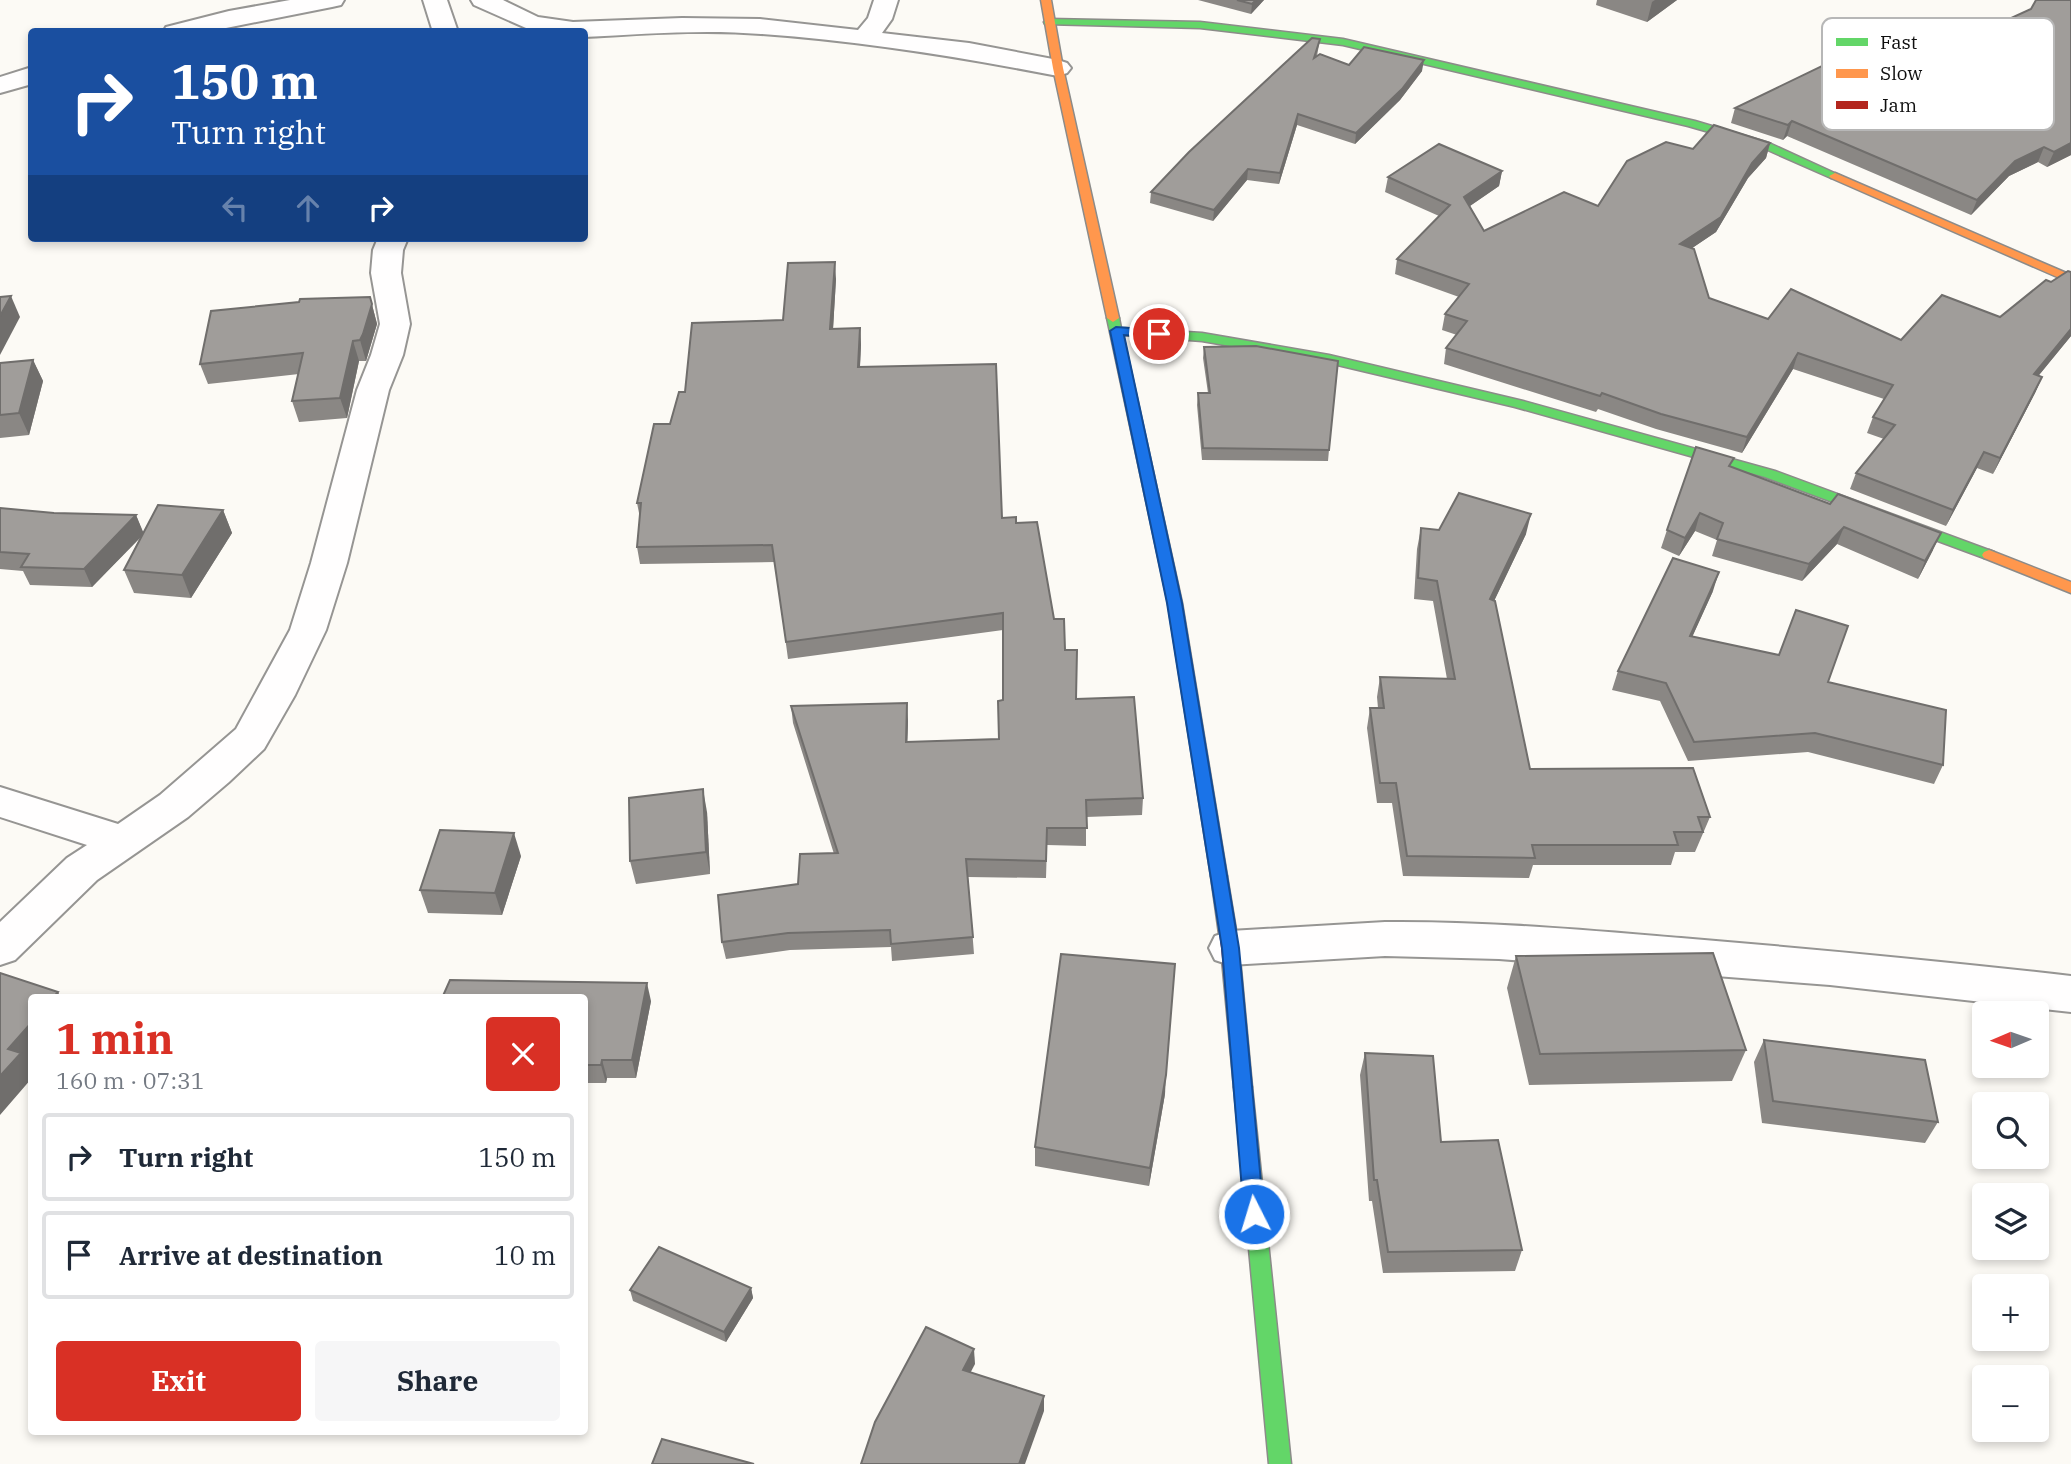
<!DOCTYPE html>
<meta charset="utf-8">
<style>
body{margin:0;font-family:"IBM Plex Serif",serif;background:#f6f6f7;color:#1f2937;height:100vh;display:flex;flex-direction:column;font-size:26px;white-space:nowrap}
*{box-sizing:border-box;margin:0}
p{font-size:23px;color:#747a83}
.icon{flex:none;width:38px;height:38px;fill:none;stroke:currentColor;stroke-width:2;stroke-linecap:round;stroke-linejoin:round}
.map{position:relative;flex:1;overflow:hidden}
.drawer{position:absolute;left:28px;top:994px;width:560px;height:441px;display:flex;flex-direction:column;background:#fff;border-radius:7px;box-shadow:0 4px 10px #0003}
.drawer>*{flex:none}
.banner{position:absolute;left:28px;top:28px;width:560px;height:214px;border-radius:7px;box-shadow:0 4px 10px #0003;background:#1a4fa0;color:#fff;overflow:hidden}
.needle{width:46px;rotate:268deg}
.buttons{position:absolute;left:1972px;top:1001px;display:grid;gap:14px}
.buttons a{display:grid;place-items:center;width:77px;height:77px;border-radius:7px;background:#fff;box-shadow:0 4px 10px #0003;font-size:35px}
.pin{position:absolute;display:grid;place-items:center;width:60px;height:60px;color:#fff;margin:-30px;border:4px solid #fff;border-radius:50%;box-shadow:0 2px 7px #0007}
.me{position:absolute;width:77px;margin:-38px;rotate:355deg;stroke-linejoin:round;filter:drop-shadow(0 0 5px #0008)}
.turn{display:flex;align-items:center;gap:24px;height:147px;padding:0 28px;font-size:32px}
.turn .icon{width:91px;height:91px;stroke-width:2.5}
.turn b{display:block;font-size:49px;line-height:60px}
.lanes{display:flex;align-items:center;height:66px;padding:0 28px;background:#0003;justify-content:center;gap:35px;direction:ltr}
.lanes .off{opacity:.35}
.round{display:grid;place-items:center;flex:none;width:74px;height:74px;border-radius:7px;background:#f6f6f7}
.headline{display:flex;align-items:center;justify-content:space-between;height:119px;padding:0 28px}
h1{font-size:42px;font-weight:700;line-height:52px;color:#d93025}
.action{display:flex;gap:14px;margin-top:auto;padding:14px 28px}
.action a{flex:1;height:80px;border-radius:7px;background:#d93025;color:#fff;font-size:28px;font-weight:700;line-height:80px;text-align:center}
.action a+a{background:#f6f6f7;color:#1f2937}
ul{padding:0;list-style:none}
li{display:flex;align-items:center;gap:21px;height:88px;margin:0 14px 10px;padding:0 14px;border:4px solid #e0e1e3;border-radius:7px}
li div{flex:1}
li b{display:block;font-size:26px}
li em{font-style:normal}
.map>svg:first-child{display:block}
</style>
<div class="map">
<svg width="2071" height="1464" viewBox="0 0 2071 1464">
<rect width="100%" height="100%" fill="#fcfaf5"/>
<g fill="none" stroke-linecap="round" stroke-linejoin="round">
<!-- street casing -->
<g stroke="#969593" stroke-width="4">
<g id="street">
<path d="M 290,0 L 344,0 L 341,5 L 332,7 L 206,32 L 163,32 L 166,27 L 229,11 Z"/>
<path d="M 423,0 L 447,0 L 458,32 L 433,32 Z"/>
<path d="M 471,0 L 503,0 L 538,17 L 573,22 L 682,18 L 760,19 L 858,30 L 868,18 L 874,0 L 898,0 L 892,19 L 882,33 L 969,43 L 1058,60 L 1067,63 L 1071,68 L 1067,73 L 1058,76 C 960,57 861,41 761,34 C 703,29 643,34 584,37 L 584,32 L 535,32 L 474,5 Z"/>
<path d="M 32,67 L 32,84 L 0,93 L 0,77 Z"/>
<path d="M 378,238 L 408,238 L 403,250 L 401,273 L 410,324 L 403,355 L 389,390 L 347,563 L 326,630 L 295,695 L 264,749 L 229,782 L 188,817 L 97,880 L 15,960 L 0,965 L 0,922 L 67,858 L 87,845 L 0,817 L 0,787 L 118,824 L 160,795 L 236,729 L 290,630 L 311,563 L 357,390 L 371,355 L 380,324 L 371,273 L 373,250 Z"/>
<path d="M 1385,922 C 1484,921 1583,930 1681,938 C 1811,949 1941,961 2071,976 L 2071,1012 L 1830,985 L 1499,959 L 1385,956 L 1230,965 L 1215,960 L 1209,948 L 1215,936 L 1230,931 Z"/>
</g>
</g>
<!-- fast casing -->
<g stroke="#8c8b89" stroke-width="3">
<g id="fast">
<path d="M 1049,19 L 1200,22 L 1343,39 L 1695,121 L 1769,143 L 1841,176 L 1831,178 L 1761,147 L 1688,126 L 1343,45 L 1200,28 L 1045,24 L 1044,22 Z"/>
<path d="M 1113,314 L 1119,318 L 1121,328 L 1202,333 L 1329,355 L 1523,401 L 1775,471 L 1994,552 L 1996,555 L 1994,558 L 1984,558 L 1765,477 L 1515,407 L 1329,363 L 1202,341 L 1123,335 L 1182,603 L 1227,876 L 1225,881 L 1213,881 L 1211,876 L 1168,603 L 1107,318 Z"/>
<path d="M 1243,1079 L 1250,1081 L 1252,1087 L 1291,1464 L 1269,1464 L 1234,1087 L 1236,1081 Z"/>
</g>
</g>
<!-- slow casing -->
<g stroke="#8c8b89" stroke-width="3">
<g id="slow">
<path d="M 1041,0 L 1051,0 L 1063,68 L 1119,318 L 1113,322 L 1107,318 L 1053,68 Z"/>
<path d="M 1835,173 L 2071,275 L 2071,283 L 1831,178 L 1829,176 Z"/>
<path d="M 1989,550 L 2071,582 L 2071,593 L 1984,558 L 1982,555 L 1984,552 Z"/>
</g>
</g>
<!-- jam casing -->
<g stroke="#8c8b89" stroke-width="3">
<path id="jam" d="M 1219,869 L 1225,871 L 1227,876 L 1239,948 L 1252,1087 L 1250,1093 L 1243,1095 L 1236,1093 L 1234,1087 L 1221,948 L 1211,876 L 1213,871 Z"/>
</g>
<!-- street -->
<use href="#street" fill="#fffefe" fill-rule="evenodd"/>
<!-- fast -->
<use href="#fast" fill="#63d668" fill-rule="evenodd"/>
<!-- slow -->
<use href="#slow" fill="#ff974d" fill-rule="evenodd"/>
<!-- jam -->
<use href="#jam" fill="#b3261e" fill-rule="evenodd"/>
</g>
<!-- wall -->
<g fill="#8a8784">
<path d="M 1198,0 L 1264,0 L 1251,14 Z"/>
<path d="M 1597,0 L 1677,0 L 1647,22 L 1596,5 Z"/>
<path d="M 2071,0 L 2071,155 L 2047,167 L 2038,162 L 2009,176 L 1971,215 L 1787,136 L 1783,140 L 1731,123 L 1735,108 L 1854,57 L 1849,72 L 1848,73 L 1852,76 L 1961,41 L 2031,9 Z"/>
<path d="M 1320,39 L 1317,56 L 1349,65 L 1422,71 L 1400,100 L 1355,144 L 1297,125 L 1279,184 L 1247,180 L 1213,221 L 1150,203 L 1151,192 Z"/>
<path d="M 1770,143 L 1766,158 L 1748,178 L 1716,232 L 1692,248 L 1709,298 L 1768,319 L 1901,340 L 2000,317 L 2051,282 L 2071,272 L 2071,336 L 2038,376 L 2042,377 L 2035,393 L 1993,474 L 1977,468 L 1946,526 L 1850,489 L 1856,473 L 1884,439 L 1867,433 L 1873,417 L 1884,399 L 1793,369 L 1742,453 L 1656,429 L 1598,409 L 1596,412 L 1444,364 L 1446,348 L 1457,335 L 1442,330 L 1445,314 L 1459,297 L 1395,274 L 1397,259 L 1439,216 L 1385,192 L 1388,177 L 1502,171 L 1499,186 L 1470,206 L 1484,231 L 1598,206 L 1693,149 Z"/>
<path d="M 836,279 L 833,329 L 860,328 L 861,345 L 860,367 L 1002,518 L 1016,523 L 1054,619 L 1065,650 L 1076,699 L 1143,798 L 1142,815 L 1086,817 L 1086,846 L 1047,845 L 1046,878 L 968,877 L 974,954 L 892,961 L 891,947 L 790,950 L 726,959 L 722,942 L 798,884 L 834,854 L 793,723 L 791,706 L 908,720 L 907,742 L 999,739 L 1003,700 L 1003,630 L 788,659 L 775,562 L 640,564 L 637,547 L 640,518 L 637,503 L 670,424 L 685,392 L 783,320 Z"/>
<path d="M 370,297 L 377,324 L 366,361 L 359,361 L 347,418 L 299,422 L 292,401 L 299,374 L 208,384 L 200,364 Z"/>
<path d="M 1204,347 L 1329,450 L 1328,461 L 1202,460 L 1197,405 L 1198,393 L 1208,393 L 1203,358 Z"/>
<path d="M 33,360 L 43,381 L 29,435 L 0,438 L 0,363 Z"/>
<path d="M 1731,467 L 1933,550 L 1918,579 L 1837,544 L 1802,581 L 1712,556 L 1717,540 L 1695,531 L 1679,556 L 1661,548 L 1667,530 Z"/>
<path d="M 0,508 L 54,513 L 136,515 L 143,533 L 223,510 L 232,533 L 191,598 L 134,593 L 124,570 L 141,536 L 92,587 L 30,585 L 23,571 L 0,569 Z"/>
<path d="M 1421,528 L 1439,530 L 1526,534 L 1494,601 L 1530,769 L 1710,817 L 1695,852 L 1675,852 L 1671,865 L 1533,865 L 1529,878 L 1403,876 L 1392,803 L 1377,803 L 1367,728 L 1370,708 L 1378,708 L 1377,697 L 1380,677 L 1447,679 L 1433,601 L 1414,599 L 1417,549 Z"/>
<path d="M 1713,591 L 1692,637 L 1828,682 L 1943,765 L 1934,784 L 1808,752 L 1688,761 L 1660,701 L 1612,690 L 1618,671 Z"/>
<path d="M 707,812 L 710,874 L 636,884 L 630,861 Z"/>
<path d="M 521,856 L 502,915 L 428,913 L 420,890 Z"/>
<path d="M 1516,956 L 1746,1050 L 1732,1081 L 1529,1085 L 1507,988 Z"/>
<path d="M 584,998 L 651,1001 L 636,1078 L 607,1078 L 606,1083 L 584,1083 Z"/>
<path d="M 1764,1040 L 1938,1122 L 1925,1143 L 1762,1123 L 1754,1062 Z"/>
<path d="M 1365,1053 L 1441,1142 L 1522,1250 L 1515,1271 L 1383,1273 L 1372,1201 L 1369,1201 L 1360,1075 Z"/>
<path d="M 1165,1094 L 1149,1186 L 1035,1166 L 1035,1147 Z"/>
<path d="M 751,1288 L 753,1298 L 726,1342 L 633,1301 L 630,1290 Z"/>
</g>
<!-- shaded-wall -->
<g fill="#706e6c">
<path d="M 1256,0 L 1264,0 L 1251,14 L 1252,4 Z"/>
<path d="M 1655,0 L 1677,0 L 1647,22 L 1652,2 Z"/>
<path d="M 1854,57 L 1849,72 L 1836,85 L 1841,70 Z"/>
<path d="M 1424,60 L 1422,71 L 1400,100 L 1355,144 L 1356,133 Z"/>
<path d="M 1298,114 L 1297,125 L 1279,184 L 1280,173 Z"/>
<path d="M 1792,121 L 1787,136 L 1783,140 L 1788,125 Z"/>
<path d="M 1770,143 L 1766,158 L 1748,178 L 1716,232 L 1676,259 L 1680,244 Z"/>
<path d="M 2071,143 L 2071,155 L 2047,167 L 2054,152 Z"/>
<path d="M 2044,147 L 2038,162 L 2009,176 L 1971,215 L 1977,200 L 2015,161 Z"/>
<path d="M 1248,169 L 1247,180 L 1213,221 L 1214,210 Z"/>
<path d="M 1502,171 L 1499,186 L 1461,212 L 1464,197 Z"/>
<path d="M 835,262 L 836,279 L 832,346 L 830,329 Z"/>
<path d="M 11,296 L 20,317 L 0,355 L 0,316 Z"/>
<path d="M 370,297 L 377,324 L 366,361 L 360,340 Z"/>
<path d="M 860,328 L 861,345 L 859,384 L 858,367 Z"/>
<path d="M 2071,329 L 2071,336 L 2027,390 L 2034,374 Z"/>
<path d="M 353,341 L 359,361 L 347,418 L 340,398 Z"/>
<path d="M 1798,353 L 1793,369 L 1742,453 L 1747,437 Z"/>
<path d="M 33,360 L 43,381 L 29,435 L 19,413 Z"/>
<path d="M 2042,377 L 2035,393 L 1993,474 L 2000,458 Z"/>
<path d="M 1984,452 L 1977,468 L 1946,526 L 1953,510 Z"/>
<path d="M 223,510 L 232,533 L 191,598 L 182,575 Z"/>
<path d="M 1700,513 L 1695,531 L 1679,556 L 1685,538 Z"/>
<path d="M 1531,514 L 1526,534 L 1485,620 L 1490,599 Z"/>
<path d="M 136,515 L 144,534 L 92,587 L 84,569 Z"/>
<path d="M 1844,527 L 1837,544 L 1802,581 L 1809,564 Z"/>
<path d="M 1941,533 L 1933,550 L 1918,579 L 1925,561 Z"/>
<path d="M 1719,572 L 1713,591 L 1684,655 L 1690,636 Z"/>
<path d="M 907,703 L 908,720 L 907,759 L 906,742 Z"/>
<path d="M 703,789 L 707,812 L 710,874 L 706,852 Z"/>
<path d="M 514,833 L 521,856 L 502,915 L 495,893 Z"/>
<path d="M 647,983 L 651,1001 L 636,1078 L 632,1060 Z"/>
<path d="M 58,992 L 61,998 L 53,998 Z"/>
<path d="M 32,1022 L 32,1060 L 28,1064 L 32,1069 L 32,1078 L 0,1115 L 0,1076 L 8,1049 Z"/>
<path d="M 602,1060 L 607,1078 L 606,1083 L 601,1065 Z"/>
<path d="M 1166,1075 L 1165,1094 L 1149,1186 L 1150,1168 Z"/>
<path d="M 751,1288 L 753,1298 L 726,1342 L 724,1332 Z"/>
<path d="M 974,1349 L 975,1364 L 964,1385 L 963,1370 Z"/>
<path d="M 1044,1396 L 1044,1411 L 1025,1464 L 1019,1464 Z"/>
</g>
<!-- building -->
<g fill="#a09d9a" stroke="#706e6c" stroke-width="2">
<path d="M 1237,0 L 1256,0 L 1252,4 Z"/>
<path d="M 2036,0 L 2071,0 L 2071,143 L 2054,152 L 2044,147 L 2015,161 L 1977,200 L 1792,121 L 1788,125 L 1735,108 L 1851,52 L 1854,57 L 1841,70 L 1852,76 L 1951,36 L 1961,41 L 2031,9 Z"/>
<path d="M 1312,38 L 1320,39 L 1314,58 L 1320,54 L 1349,65 L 1364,47 L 1424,60 L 1402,89 L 1356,133 L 1298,114 L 1280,173 L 1248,169 L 1214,210 L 1151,192 L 1189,152 Z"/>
<path d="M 1714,125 L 1770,143 L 1752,163 L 1721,217 L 1680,244 L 1694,249 L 1709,298 L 1768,319 L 1791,289 L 1901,340 L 1942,295 L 2000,317 L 2046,280 L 2051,282 L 2068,271 L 2071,272 L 2071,329 L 2034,374 L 2042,377 L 2000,458 L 1984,452 L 1953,510 L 1856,473 L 1895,425 L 1873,417 L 1893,385 L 1798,353 L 1747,437 L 1661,414 L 1602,393 L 1600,396 L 1446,348 L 1467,321 L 1445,314 L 1469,284 L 1397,259 L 1450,205 L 1388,177 L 1439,144 L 1502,171 L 1464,197 L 1484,231 L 1564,192 L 1598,206 L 1627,161 L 1666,142 L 1693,149 Z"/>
<path d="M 835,262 L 830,329 L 860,328 L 858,367 L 996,364 L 1002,518 L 1016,517 L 1016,523 L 1037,522 L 1054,619 L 1064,619 L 1065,650 L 1077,650 L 1076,699 L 1134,697 L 1143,798 L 1086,800 L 1087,828 L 1047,828 L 1046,861 L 966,859 L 973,937 L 891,944 L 890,930 L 788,933 L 722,942 L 718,895 L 798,884 L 800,854 L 838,853 L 791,706 L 907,703 L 906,742 L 999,739 L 998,701 L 1003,700 L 1003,613 L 786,642 L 772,545 L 637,547 L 641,503 L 637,503 L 654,424 L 670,424 L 679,392 L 685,392 L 692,323 L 783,320 L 788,263 Z"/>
<path d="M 11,296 L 0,316 L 0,297 Z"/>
<path d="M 370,297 L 372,304 L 363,334 L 360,340 L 353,341 L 340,398 L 292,401 L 303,353 L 200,364 L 211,311 L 299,302 L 300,299 Z"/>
<path d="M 1256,346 L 1338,361 L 1329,450 L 1203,448 L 1198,393 L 1210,393 L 1204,347 Z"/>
<path d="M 33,360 L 19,413 L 0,415 L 0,363 Z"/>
<path d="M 1696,447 L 1734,458 L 1729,466 L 1830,504 L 1838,494 L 1941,533 L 1925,561 L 1844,527 L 1809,564 L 1717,539 L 1723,523 L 1700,513 L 1685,538 L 1667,530 Z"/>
<path d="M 1459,493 L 1531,514 L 1490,599 L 1495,601 L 1530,769 L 1693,768 L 1710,817 L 1698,817 L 1703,832 L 1674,832 L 1678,845 L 1532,845 L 1535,858 L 1407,856 L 1396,783 L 1380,783 L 1370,708 L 1384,708 L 1380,677 L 1455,679 L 1437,581 L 1418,578 L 1421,528 L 1439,530 Z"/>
<path d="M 158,505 L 223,510 L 182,575 L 124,570 Z"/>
<path d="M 0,508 L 54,513 L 136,515 L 84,569 L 21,567 L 29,554 L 0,552 Z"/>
<path d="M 1673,558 L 1719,572 L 1690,636 L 1779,655 L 1796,610 L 1848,626 L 1828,682 L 1946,710 L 1943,765 L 1815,733 L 1694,742 L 1666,683 L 1618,671 Z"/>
<path d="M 703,789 L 706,852 L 630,861 L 629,798 Z"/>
<path d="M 440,830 L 514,833 L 495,893 L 420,890 Z"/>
<path d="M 1713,953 L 1746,1050 L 1540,1054 L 1516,956 Z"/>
<path d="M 1061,954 L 1175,964 L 1166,1075 L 1150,1168 L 1035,1147 Z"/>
<path d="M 0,973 L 58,992 L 53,998 L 32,998 L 32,1022 L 8,1049 L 21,1053 L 0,1076 Z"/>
<path d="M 450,980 L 647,983 L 632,1060 L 602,1060 L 601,1065 L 584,1065 L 584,998 L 442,998 Z"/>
<path d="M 1764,1040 L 1925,1060 L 1938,1122 L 1773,1101 Z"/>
<path d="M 1365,1053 L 1433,1056 L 1441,1142 L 1498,1140 L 1522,1250 L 1388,1252 L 1377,1180 L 1374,1180 Z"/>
<path d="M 659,1247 L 751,1288 L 724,1332 L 630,1290 Z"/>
<path d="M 926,1327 L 974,1349 L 963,1370 L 1044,1396 L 1019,1464 L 861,1464 L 875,1422 Z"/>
<path d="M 662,1439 L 754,1464 L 652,1464 Z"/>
</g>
<!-- route -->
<path fill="#1a73e8" stroke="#114b97" stroke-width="2" d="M 1116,327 L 1159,330 L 1166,334 L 1159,338 L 1124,335 L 1182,603 L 1239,948 L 1264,1214 L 1261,1220 L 1254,1223 L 1247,1220 L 1244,1214 L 1222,948 L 1167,603 L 1110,331 Z"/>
<!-- legend -->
<rect x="1822" y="18" width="232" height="112" rx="10" fill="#fff" stroke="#b7b7b7" stroke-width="2"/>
<rect x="1836" y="38" width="32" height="8" fill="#63d668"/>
<rect x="1836" y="69" width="32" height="9" fill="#ff974d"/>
<rect x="1836" y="101" width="32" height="8" fill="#b3261e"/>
<g font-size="19" fill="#0f0f0f">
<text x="1880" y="49">Fast</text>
<text x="1880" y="80">Slow</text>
<text x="1880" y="112">Jam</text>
</g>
</svg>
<div class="buttons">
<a><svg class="needle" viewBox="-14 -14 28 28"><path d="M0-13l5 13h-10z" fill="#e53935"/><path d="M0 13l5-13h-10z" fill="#747a83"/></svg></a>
<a><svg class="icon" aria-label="search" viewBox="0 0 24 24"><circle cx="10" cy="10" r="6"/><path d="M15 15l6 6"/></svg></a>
<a><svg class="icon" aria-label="layers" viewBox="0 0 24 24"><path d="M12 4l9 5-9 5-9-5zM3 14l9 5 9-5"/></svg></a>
<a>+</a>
<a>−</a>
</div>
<div class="pin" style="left:1159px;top:334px;background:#d93025"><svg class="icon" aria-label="arrive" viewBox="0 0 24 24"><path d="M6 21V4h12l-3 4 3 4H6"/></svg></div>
<svg class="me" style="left:1254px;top:1214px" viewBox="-20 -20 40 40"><circle r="17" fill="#1a73e8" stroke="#fff" stroke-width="3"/><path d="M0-11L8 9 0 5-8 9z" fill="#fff"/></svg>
<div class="banner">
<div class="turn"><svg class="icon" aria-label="right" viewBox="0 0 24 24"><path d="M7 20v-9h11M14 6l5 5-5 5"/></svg><div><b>150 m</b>Turn right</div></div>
<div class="lanes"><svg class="icon off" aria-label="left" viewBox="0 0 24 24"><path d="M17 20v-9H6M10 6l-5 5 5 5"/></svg><svg class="icon off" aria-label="ahead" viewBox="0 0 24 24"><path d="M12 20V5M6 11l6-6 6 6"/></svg><svg class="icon" aria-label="right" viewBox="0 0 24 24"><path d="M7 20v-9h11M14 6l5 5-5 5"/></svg></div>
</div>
<section class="drawer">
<div class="headline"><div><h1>1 min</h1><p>160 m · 07:31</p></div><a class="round" style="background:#d93025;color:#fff"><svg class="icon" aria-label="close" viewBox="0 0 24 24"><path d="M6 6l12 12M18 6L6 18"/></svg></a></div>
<ul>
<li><svg class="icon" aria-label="right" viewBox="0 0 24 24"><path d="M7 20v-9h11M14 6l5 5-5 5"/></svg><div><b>Turn right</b></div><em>150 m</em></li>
<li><svg class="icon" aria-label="arrive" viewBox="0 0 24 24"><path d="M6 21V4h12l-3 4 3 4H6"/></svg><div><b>Arrive at destination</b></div><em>10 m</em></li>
</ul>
<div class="action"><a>Exit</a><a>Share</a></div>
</section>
</div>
